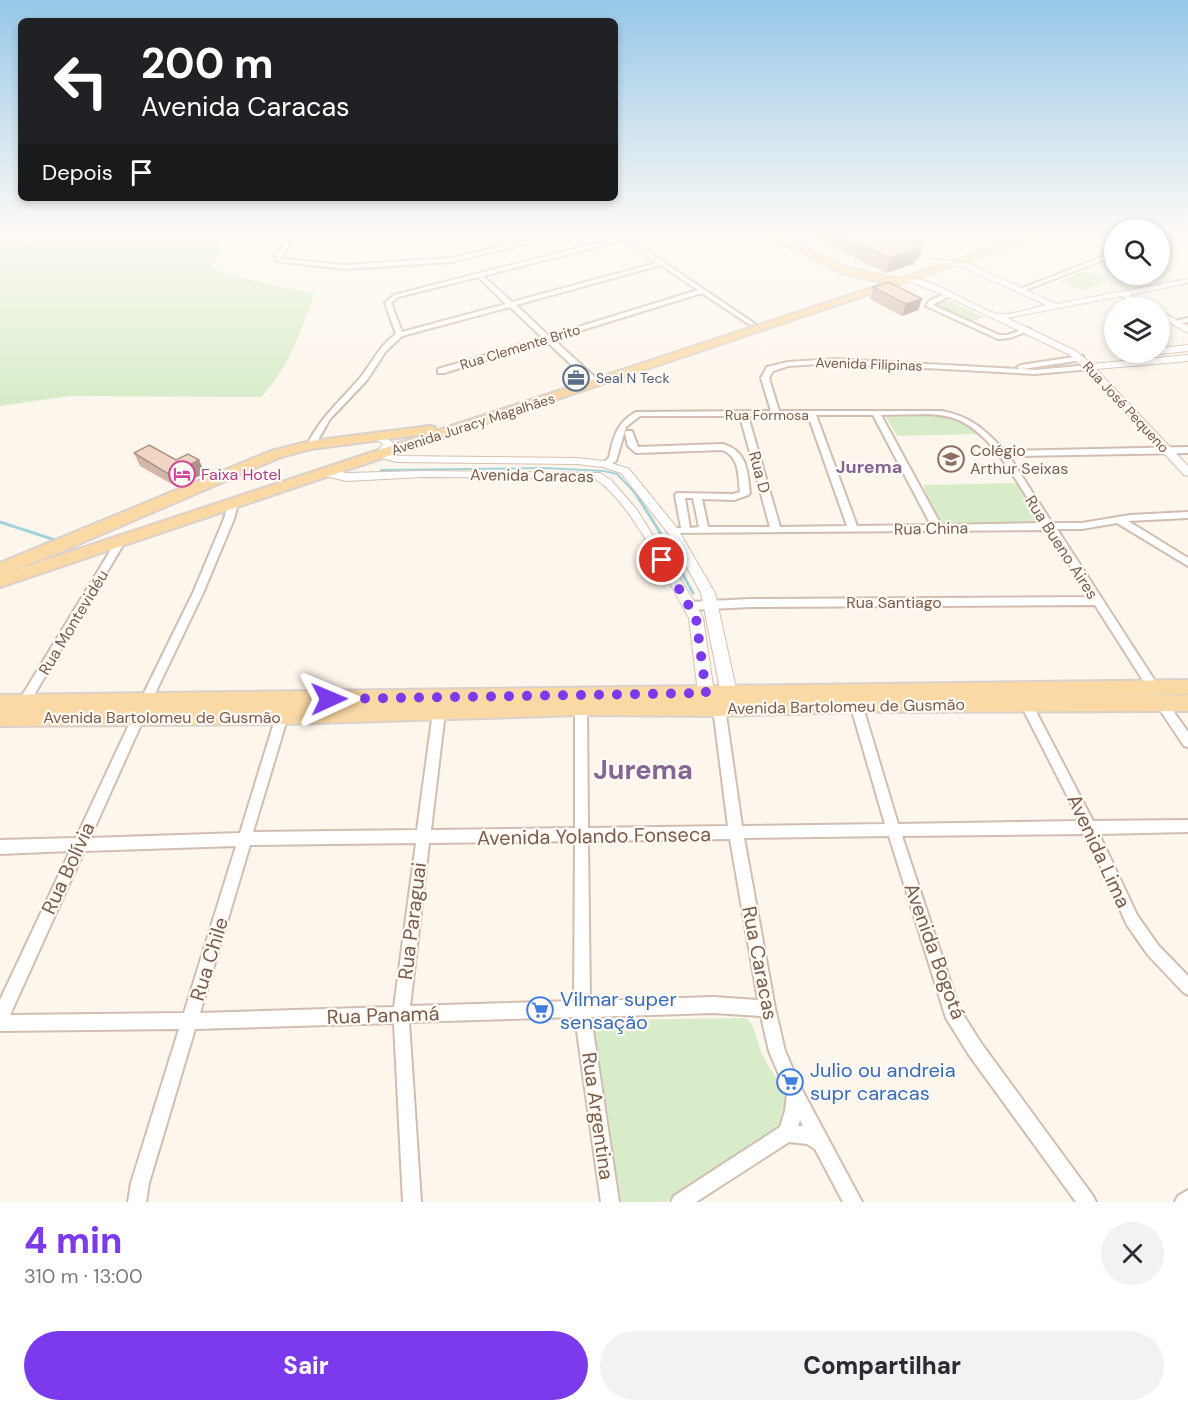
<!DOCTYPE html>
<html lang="pt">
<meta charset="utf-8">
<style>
body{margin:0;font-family:"DM Sans",sans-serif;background:#f2f2f3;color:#2b2b33;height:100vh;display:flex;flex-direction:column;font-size:22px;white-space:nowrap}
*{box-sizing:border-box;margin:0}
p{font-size:20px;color:#7c7c81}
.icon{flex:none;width:33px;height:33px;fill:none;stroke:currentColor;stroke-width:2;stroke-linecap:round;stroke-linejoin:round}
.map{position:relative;height:1202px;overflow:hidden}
.drawer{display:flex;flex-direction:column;background:#fff;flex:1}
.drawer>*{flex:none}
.hud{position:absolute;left:18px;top:18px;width:600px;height:183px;border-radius:9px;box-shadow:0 3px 9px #0003;background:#202124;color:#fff;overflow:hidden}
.controls{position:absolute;left:1104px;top:219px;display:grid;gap:12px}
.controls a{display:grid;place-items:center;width:66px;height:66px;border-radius:50%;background:#fff;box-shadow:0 3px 9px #0003;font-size:30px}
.pin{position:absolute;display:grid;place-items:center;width:51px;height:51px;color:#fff;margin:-26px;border:3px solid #fff;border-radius:50%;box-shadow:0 2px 6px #0007}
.me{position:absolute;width:66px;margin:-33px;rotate:89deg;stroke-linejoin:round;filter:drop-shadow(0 0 4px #0008)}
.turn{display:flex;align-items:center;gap:21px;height:126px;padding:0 24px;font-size:27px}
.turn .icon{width:78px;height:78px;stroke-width:2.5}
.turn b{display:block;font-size:42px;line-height:51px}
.then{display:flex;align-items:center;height:57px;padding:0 24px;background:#0003;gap:12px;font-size:22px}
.round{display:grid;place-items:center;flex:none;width:63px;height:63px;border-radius:32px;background:#f2f2f3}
.head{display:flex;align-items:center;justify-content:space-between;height:102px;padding:0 24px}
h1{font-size:36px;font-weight:800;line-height:45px;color:#7c3aed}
.cta{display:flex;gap:12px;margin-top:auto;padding:12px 24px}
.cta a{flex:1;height:69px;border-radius:36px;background:#7c3aed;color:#fff;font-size:24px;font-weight:800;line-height:69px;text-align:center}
.cta a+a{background:#f2f2f3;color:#2b2b33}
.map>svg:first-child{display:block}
</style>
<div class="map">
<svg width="1188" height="1202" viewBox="0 0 1188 1202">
<rect width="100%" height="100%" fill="#fdf6ec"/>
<!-- green -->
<g fill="#d8ecc9">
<path d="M 0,232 L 210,232 L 221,252 L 211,267 L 232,276 L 315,294 C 299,334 291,365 261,397 L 70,396 L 0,406 Z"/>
<path d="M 1086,271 L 1109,280 L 1082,291 L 1059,281 Z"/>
<path d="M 947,300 L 983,317 L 968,323 L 932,305 Z"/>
<path d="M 942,415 L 966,423 L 979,434 L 897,436 L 886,417 Z"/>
<path d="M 1018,483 L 1040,523 L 939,524 L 923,485 Z"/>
<path d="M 746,1018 C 756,1025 757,1044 763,1056 C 770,1070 787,1090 786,1107 C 786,1117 779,1124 774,1132 L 666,1202 L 618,1202 L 589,1027 L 601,1020 Z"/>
</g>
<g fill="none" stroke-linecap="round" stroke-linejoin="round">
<!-- stream-far2 -->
<path stroke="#a5d3da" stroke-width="1.5" d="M 0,265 L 46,232"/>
<!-- stream-far1 -->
<path stroke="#a5d3da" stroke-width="2" d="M 381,470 L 544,468 L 604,471 L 617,474 L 635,493"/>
<!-- stream -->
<g stroke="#a5d3da" stroke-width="3">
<path d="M 634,491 L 658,529 L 693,593"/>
<path d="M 0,522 L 55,540"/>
</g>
<!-- street casing -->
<g stroke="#d1beb0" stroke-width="4">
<g id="street">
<path d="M 276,232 L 282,232 L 290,244 L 281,259 L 345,265 L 451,258 L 563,232 L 573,232 L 451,262 L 345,269 L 276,261 L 275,256 L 284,244 Z"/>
<path d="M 1171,232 L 1179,232 L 1160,240 L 1160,236 Z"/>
<path d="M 620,237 L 631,240 L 755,324 L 750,325 L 702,293 L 553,339 L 599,381 L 599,385 L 593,385 L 546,341 L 444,373 L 438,373 L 438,369 L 543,338 L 510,307 L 402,336 L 386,351 L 367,380 L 330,419 L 314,447 L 311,448 L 307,445 C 320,418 341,400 360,378 C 372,363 380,345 396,334 L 385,303 L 394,295 ZM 620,241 L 627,242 L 657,263 L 512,302 L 483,276 ZM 661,265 L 698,290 L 549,336 L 516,305 ZM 478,277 L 506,304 L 402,332 L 391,303 L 398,297 Z"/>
<path d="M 1114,252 L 1114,256 L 1023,291 L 1018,290 Z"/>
<path d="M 949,292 L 952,294 L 951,295 L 933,305 L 999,335 L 1007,335 L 1028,328 L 1031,330 L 1010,338 L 998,339 L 926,306 L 929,301 Z"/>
<path d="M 1188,318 L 1188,322 L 1174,324 L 1171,322 Z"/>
<path d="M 1080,356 L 1083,356 L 1083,360 L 1022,369 L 1035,370 L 1089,365 L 1092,365 L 1092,369 L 1035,374 L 834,363 L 788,366 L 773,371 L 769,378 L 779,411 L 942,411 C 972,417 985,430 1005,451 L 1188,447 L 1188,453 L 1009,456 L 1052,523 L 1082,523 L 1130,515 L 1188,512 L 1188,518 L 1128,521 L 1188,558 L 1188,566 L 1117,523 L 1082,529 L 1057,529 L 1157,684 L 1159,687 L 1157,690 L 1153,692 L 1149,690 L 1095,605 L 750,607 L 690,610 L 685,606 L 690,602 L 750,599 L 1090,597 L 1047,530 L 670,533 L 668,531 L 670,529 L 681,528 L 675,495 L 677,493 L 733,494 L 740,492 C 738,475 740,457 722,450 L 636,453 L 628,446 L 625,433 L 626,431 L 632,431 L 638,447 L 723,444 C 748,452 747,471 750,493 L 748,495 L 734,500 L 702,499 L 708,527 L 770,527 L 740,416 L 640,416 L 626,427 L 616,461 L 605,467 L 601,464 L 609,458 C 613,438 617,422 636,412 L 771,411 L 761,378 L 767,367 L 788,362 L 834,359 L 1020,369 L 1017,367 L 1021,365 ZM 929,414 C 940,415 951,416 961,421 C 998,440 1021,490 1043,523 L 941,525 L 881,415 ZM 773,415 L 808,415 L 847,526 L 780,527 L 748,416 ZM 816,415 L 873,415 L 931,525 L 857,526 ZM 685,498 L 693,498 L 699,527 L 690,528 Z"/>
<path d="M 233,500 L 238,503 L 234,519 L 203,593 L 150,704 L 146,706 L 142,704 L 140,701 L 193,593 L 224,519 L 228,503 Z"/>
<path d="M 121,537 L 126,540 L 28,705 L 24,707 L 20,705 L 18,702 L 20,699 L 118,538 Z"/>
<path d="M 1026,698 L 1030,700 L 1093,821 L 1188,820 L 1188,832 L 1099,834 L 1137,915 L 1158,945 L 1188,976 L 1188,995 L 1183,992 L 1148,955 L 1127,925 L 1086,834 L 902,836 L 959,1008 L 981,1043 L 1093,1196 L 1096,1202 L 1076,1202 L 969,1055 L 946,1018 L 889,836 L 744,838 L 775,1008 L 785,1051 L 801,1088 L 862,1202 L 843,1202 L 815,1149 L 807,1144 L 789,1142 L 696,1202 L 671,1202 L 674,1196 L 780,1127 L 785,1111 L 787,1094 L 769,1051 L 761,1016 L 713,1013 L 591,1017 L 619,1202 L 601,1202 L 575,1017 L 409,1022 L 421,1202 L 403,1202 L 394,1023 L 195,1029 L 149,1183 L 146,1202 L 128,1202 L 131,1183 L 179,1029 L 0,1031 L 0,1000 L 70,851 L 0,854 L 0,840 L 76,838 L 134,714 L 138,713 L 142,714 L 144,718 L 90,838 L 240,833 L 276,716 L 278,712 L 282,711 L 286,712 L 288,716 L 253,832 L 417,830 L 433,712 L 435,708 L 439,707 L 443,708 L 445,712 L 431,830 L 575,828 L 575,707 L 577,704 L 581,702 L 585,704 L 587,707 L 588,828 L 728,826 L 713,708 L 715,705 L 719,703 L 723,705 L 725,708 L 742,826 L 885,824 L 850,704 L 852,701 L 856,699 L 860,701 L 862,704 L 898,824 L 1080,821 L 1020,703 L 1022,700 ZM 730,839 L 758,1000 L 713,997 L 590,1001 L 588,841 ZM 575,841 L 574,1001 L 410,1006 L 429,843 ZM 416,843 L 394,1007 L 200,1013 L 250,845 ZM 236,846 L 184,1013 L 10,1015 L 84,851 ZM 800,1120 L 803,1126 L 798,1126 Z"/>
<path d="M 1162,699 L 1166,701 L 1188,732 L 1188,747 L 1184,746 L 1156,704 L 1158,701 Z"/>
<path d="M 1188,1190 L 1188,1202 L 1175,1202 L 1178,1196 Z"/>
</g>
</g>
<!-- secondary casing -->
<g stroke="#d6c0b0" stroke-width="2">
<g id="secondary">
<path d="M 934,259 L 968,263 L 1056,304 L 1188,279 L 1188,283 L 1130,295 L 1152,308 L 1141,308 L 1121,296 L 1007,318 L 1076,351 L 1091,364 L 1188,355 L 1188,361 L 1096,369 L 1188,466 L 1188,476 L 1184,475 L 1086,369 L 1070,355 L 946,296 L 906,280 C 922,270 982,313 1000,314 C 1014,315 1032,308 1046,305 L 963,267 L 931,263 L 931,259 Z"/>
<path d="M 1160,311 L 1188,326 L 1188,333 L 1160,317 Z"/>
<path d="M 1188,345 L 1188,351 L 1160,354 L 1156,352 L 1160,352 L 1160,348 Z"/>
<path d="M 378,434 L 394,443 L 389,453 L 397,456 L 577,458 L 605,461 L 629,469 L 677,528 L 715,593 L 737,693 L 734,697 L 729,699 L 724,697 L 721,693 L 701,593 L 668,533 L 621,473 L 603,467 L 577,464 L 397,462 L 381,458 L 377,453 L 383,444 L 373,437 Z"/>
<path d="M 324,470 L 347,473 L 422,471 L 600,473 L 611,480 L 637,510 L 697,606 L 703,618 L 714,693 L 711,697 L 706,699 L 701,697 L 698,693 L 689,618 L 683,607 C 661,568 631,502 594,478 L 422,477 L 347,481 L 320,475 L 318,473 Z"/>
</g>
</g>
<!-- primary casing -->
<g stroke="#dad1cd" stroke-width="4">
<g id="primary">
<path d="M 762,232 L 773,232 L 848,268 L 899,279 L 1040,232 L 1053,232 L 0,587 L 0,575 L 427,434 L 311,449 L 281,457 L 51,556 L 0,575 L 0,563 L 271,451 L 311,441 L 430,426 L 435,427 L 436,431 L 887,283 L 841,273 Z"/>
<path d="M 1188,680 L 1188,694 L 1100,696 L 1188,695 L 1188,711 L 856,712 L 719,716 L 581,715 L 282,724 L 0,726 L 0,695 Z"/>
</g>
</g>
<!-- street -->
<use href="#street" fill="#fff" fill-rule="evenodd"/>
<!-- secondary -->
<use href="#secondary" fill="#fff" fill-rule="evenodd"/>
<!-- primary -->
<use href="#primary" fill="#fbd9a5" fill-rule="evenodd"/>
</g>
<!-- wall -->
<g fill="#d1b7a8">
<path d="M 801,232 L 896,232 L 919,258 L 915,260 L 914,264 L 886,273 Z"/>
<path d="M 873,287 L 922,299 L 918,310 L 902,316 L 870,299 Z"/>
<path d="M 134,453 L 176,460 L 205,473 L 177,487 L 140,466 Z"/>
</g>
<!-- shaded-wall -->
<g fill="#aa9588">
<path d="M 924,244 L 919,258 L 915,260 L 914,264 L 886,273 L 890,258 L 917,246 Z"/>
<path d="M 922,299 L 918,310 L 902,316 L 906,304 Z"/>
<path d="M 199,460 L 205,473 L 177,487 L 170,475 Z"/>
</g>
<!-- building -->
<g fill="#f3d5c3" stroke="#aa9588" stroke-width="1.5">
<path d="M 834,232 L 896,232 L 924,244 L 917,246 L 918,249 L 890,258 Z"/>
<path d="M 889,282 L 922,299 L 906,304 L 873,287 Z"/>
<path d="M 149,445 L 176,460 L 188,454 L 199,460 L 170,475 L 134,453 Z"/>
</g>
<!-- sky -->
<linearGradient id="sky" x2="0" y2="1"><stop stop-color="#97c7e8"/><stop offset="0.58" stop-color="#fefbf6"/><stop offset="1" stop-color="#fefbf6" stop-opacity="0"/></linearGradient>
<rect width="1188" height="400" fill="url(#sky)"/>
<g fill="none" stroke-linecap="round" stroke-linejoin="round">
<!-- route -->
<path stroke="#7c3aed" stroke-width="10" stroke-dasharray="0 18" d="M 329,699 L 706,693 L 696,618 L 662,560"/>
</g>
<!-- icons -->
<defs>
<g id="office-ring" transform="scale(1.35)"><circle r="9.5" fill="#fffaf3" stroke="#5c6f8a" stroke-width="1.5"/><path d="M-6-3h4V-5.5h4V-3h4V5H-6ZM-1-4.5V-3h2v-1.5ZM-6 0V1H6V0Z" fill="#5c6f8a"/></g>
<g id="school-ring" transform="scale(1.35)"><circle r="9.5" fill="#fffaf3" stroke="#8d6e63" stroke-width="1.5"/><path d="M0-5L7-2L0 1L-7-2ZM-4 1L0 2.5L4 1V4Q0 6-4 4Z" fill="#8d6e63"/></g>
<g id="hotel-ring" transform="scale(1.35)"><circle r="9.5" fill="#fffaf3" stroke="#d1479c" stroke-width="1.5"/><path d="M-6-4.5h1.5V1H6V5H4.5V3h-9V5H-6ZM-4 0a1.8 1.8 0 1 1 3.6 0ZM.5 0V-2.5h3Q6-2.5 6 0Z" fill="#d1479c"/></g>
<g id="supermarket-ring" transform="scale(1.35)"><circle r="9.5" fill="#fffaf3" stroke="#3f7fe0" stroke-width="1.5"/><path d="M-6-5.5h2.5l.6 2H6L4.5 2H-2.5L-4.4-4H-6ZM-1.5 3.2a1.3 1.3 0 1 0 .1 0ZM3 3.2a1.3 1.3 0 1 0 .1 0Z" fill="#3f7fe0"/></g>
</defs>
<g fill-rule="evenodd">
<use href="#office-ring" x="576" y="378"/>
<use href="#school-ring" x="951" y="459"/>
<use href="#hotel-ring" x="182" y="474"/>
<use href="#supermarket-ring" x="540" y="1010"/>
<use href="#supermarket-ring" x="790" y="1082"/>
</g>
<g text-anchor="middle" stroke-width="4.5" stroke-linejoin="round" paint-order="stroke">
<!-- far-street labels -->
<g font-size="14" fill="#7a5c4d" stroke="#fffaf3">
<text transform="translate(520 347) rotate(-17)" y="5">Rua Clemente Brito</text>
<text transform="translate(869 364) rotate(2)" y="5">Avenida Filipinas</text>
<text transform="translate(1126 407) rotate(47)" y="5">Rua José Pequeno</text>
<text x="767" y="420">Rua Formosa</text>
<text transform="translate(473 424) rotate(-18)" y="5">Avenida Juracy Magalhães</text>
</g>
<!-- far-service labels -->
<g font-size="14" fill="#4e5e75" stroke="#fffaf3" text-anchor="start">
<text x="596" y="383">Seal N Teck</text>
</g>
<!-- education labels -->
<g font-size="16" fill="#785e54" stroke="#fffaf3" text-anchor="start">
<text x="970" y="456">Colégio<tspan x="970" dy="18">Arthur Seixas</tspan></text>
</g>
<!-- street labels -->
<g font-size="16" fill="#7a5c4d" stroke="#fffaf3">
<text transform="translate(760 472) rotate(75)" y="6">Rua D</text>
<text transform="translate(532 475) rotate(1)" y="6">Avenida Caracas</text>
<text transform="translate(931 528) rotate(-1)" y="6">Rua China</text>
<text transform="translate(1062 547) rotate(57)" y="6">Rua Bueno Aires</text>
<text x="894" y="608">Rua Santiago</text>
<text transform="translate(73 622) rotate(-59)" y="6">Rua Montevidéu</text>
<text transform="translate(846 706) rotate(-1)" y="6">Avenida Bartolomeu de Gusmão</text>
<text x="162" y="723">Avenida Bartolomeu de Gusmão</text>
</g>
<!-- hotel labels -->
<g font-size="16" fill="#b23c85" stroke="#fffaf3" text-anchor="start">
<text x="201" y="480">Faixa Hotel</text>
</g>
<!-- neighbourhood labels -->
<g font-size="18" font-weight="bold" fill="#846695" stroke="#fffaf3">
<text x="869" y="473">Jurema</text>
</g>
<!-- near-street labels -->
<g font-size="20" fill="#7a5c4d" stroke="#fffaf3">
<text transform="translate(594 836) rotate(-1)" y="7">Avenida Yolando Fonseca</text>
<text transform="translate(1099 851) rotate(65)" y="7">Avenida Lima</text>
<text transform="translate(68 868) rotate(-65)" y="7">Rua Bolívia</text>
<text transform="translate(412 921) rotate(-83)" y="7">Rua Paraguai</text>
<text transform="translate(935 951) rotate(70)" y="7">Avenida Bogotá</text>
<text transform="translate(209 959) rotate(-73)" y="7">Rua Chile</text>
<text transform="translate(760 963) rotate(79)" y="7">Rua Caracas</text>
<text transform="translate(383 1015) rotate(-2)" y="7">Rua Panamá</text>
<text transform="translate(598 1116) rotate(82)" y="7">Rua Argentina</text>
</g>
<!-- near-shop labels -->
<g font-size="20" fill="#366cbe" stroke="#fffaf3" text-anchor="start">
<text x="560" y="1006">Vilmar super<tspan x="560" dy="23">sensação</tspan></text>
<text x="810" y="1077">Julio ou andreia<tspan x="810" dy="23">supr caracas</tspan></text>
</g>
<!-- near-district labels -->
<g font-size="27" font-weight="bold" fill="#846695" stroke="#fffaf3">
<text x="643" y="779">Jurema</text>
</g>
</g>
</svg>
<div class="controls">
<a><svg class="icon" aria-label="search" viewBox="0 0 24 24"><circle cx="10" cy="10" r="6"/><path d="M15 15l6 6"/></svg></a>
<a><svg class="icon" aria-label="layers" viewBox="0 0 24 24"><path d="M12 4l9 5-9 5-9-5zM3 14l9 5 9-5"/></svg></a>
</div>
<div class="pin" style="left:662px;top:560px;background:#d93025"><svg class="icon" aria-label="arrive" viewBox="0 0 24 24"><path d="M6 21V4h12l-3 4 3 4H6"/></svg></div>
<svg class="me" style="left:329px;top:699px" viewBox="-20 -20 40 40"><path d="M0-17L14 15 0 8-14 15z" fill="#7c3aed" stroke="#fff" stroke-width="4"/></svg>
<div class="hud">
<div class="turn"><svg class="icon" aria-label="left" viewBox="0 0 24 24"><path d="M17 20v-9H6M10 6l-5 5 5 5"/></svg><div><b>200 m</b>Avenida Caracas</div></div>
<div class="then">Depois<svg class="icon" aria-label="arrive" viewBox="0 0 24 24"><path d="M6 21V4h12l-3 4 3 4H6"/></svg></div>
</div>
</div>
<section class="drawer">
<div class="head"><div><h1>4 min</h1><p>310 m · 13:00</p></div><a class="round"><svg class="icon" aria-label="close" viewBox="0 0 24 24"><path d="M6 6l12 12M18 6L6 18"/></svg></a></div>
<div class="cta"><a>Sair</a><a>Compartilhar</a></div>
</section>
